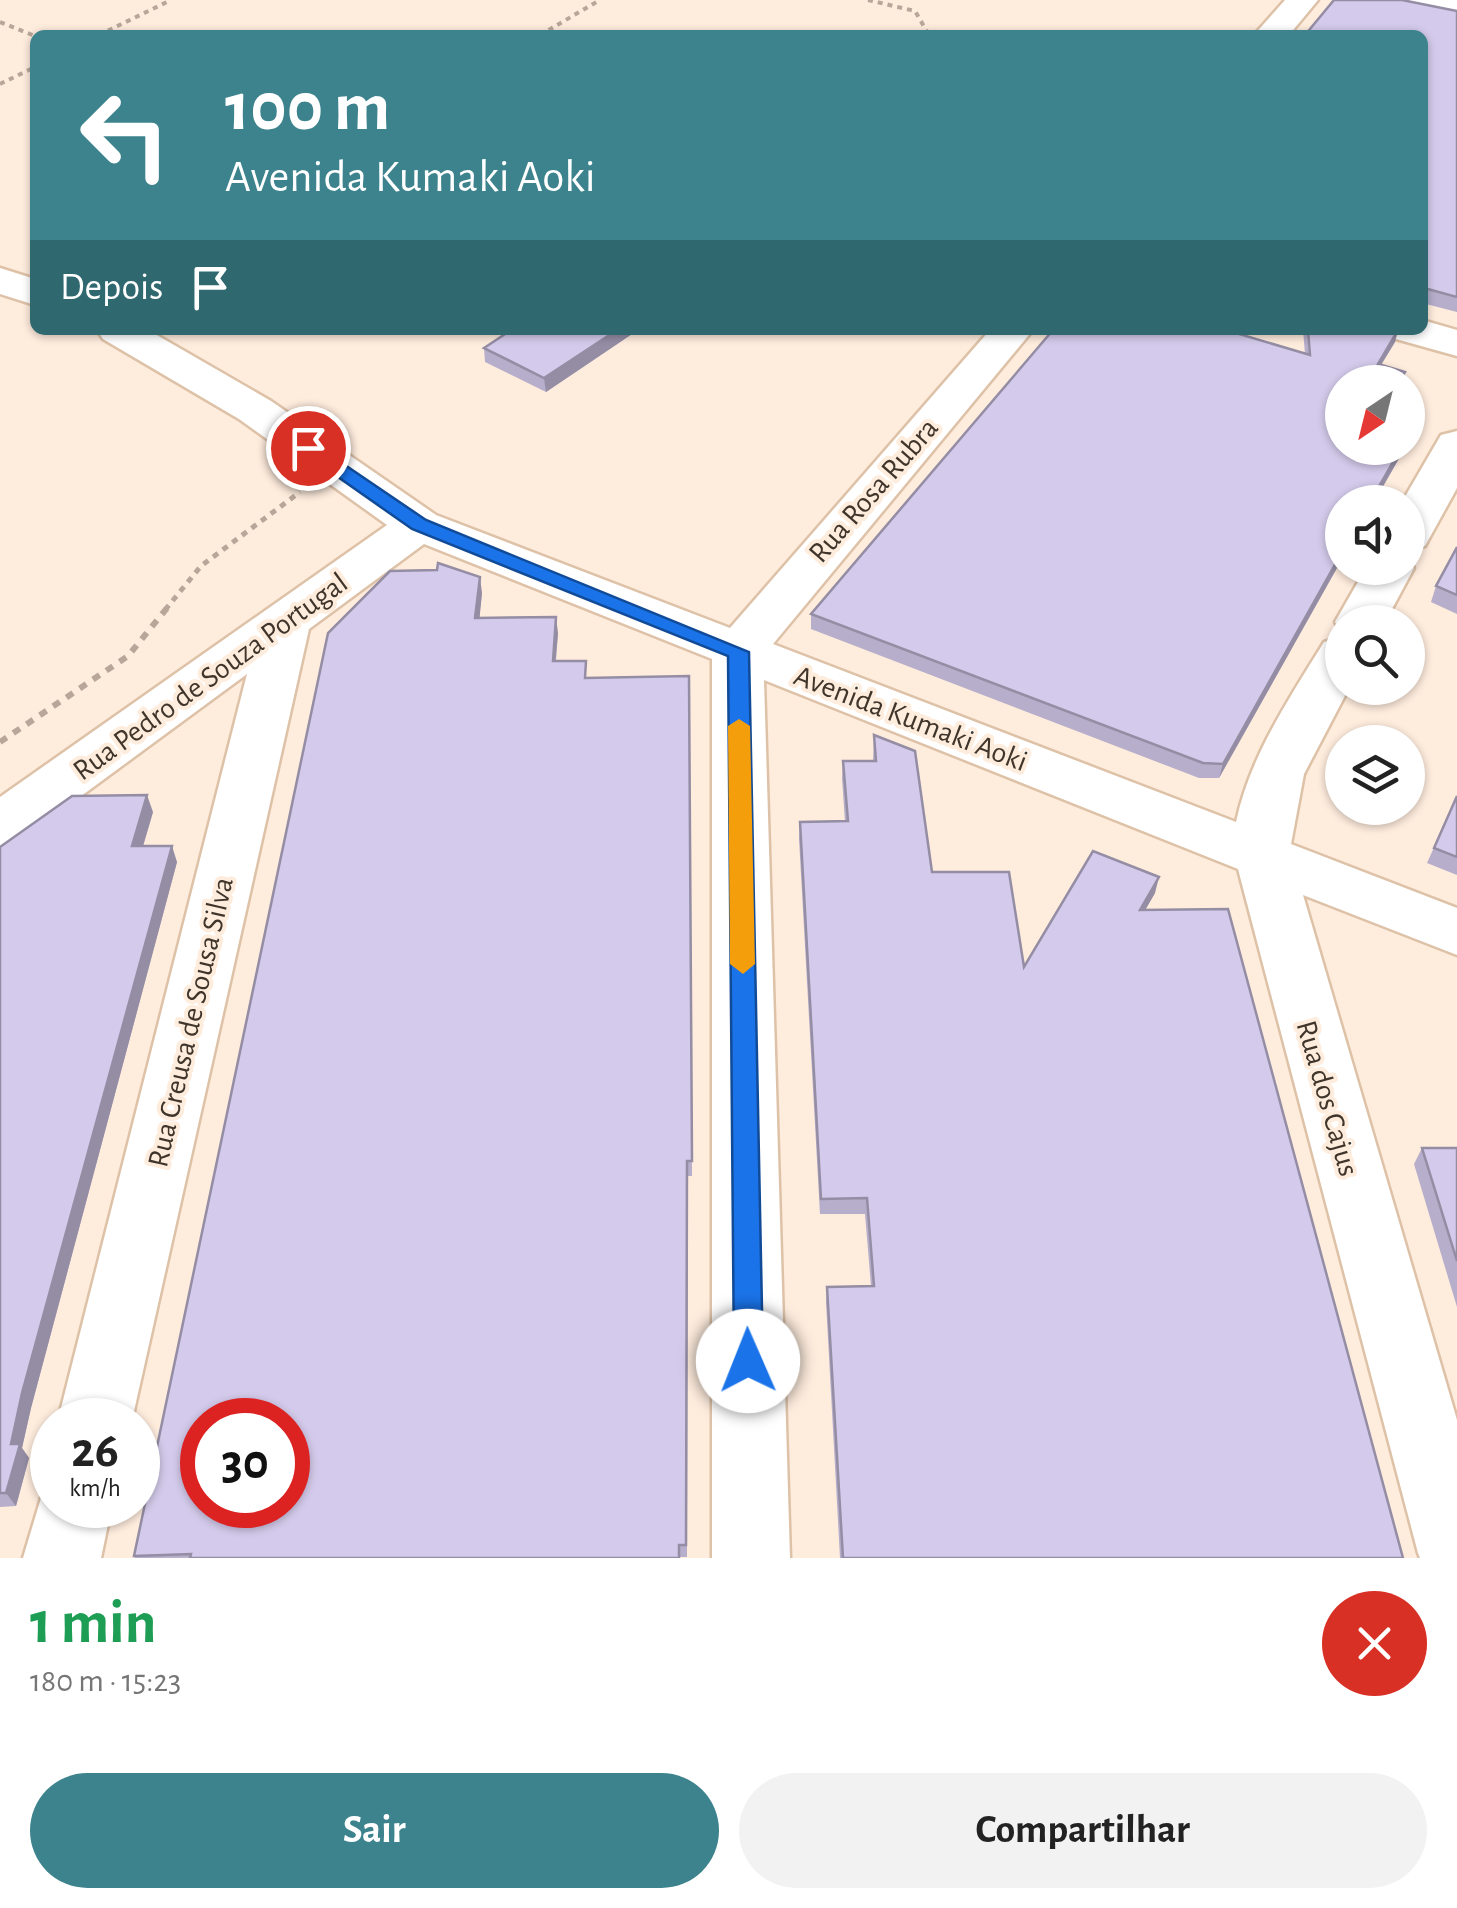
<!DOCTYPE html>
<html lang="pt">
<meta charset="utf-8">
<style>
body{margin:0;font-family:"Alegreya Sans",sans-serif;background:#f2f2f2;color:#222;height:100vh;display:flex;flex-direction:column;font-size:38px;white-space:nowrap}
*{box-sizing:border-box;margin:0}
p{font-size:32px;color:#767676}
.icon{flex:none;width:55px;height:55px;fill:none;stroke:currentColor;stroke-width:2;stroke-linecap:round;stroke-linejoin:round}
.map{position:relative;height:1558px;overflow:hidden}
.panel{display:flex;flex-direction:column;background:#fff;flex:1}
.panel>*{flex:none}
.guide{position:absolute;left:30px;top:30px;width:1398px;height:305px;border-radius:15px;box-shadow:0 2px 8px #0004;background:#3d838d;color:#fff;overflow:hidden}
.needle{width:65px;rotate:215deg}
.controls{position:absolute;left:1325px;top:365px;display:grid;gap:20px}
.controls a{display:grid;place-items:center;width:100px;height:100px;border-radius:50%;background:#fff;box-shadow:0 2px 8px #0004;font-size:50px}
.speed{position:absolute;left:30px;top:1398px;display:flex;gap:20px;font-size:50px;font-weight:700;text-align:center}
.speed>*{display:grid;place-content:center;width:130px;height:130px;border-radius:50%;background:#fff;box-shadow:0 2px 8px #0004;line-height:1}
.speed small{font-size:25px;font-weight:400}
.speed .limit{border:15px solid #d22;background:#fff;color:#111}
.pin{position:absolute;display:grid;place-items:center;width:85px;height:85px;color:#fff;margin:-42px;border:5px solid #fff;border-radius:50%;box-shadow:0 2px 10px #0007}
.me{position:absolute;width:110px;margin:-55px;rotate:359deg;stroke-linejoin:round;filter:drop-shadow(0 0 8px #0008)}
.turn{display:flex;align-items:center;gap:35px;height:210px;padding:0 30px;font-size:45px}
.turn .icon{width:130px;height:130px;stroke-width:2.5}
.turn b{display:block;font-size:70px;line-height:85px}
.then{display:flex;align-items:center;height:95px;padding:0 30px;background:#0003;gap:20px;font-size:38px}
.round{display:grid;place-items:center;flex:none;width:105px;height:105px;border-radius:52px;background:#f2f2f2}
.overview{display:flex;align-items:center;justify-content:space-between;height:170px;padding:0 30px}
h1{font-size:60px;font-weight:700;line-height:75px;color:#1e9e55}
.button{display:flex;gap:20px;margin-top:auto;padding:20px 30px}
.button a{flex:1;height:115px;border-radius:60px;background:#3d838d;color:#fff;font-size:40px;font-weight:700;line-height:115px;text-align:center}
.button a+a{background:#f2f2f2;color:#222}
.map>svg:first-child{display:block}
</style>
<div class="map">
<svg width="1457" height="1558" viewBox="0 0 1457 1558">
<rect width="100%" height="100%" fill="#feecdd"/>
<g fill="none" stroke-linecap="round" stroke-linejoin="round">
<!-- minor casing -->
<g stroke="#dec2a8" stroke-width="5">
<g id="minor">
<path d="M 1285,0 L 1318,0 L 1289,35 L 1254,35 Z"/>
<path d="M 1392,0 L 1457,0 L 1457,20 L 1397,7 Z"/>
<path d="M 0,268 L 35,279 L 35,305 L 0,294 Z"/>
<path d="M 1422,320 L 1457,330 L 1457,356 L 1396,339 L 1390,330 L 1422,330 Z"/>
<path d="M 97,330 L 148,330 L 271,401 L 436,515 L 730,628 L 990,330 L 1033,330 L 773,644 L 1236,822 C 1250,756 1289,699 1324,642 L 1342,637 L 1342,688 L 1349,688 L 1304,774 L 1291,844 L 1457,908 L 1457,955 L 1303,895 L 1457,1420 L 1457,1558 L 1420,1558 L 1418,1553 L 1238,869 L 764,680 L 790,1558 L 712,1558 L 712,659 L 424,544 L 309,629 L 132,1420 L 58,1420 L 247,674 L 20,841 L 0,847 L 0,797 L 387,525 L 239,419 L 103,339 Z"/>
<path d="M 1457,431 L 1457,488 L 1425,546 L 1408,550 L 1408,502 L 1402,502 L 1441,435 Z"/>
<path d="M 1408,557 L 1414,568 L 1385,622 L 1342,622 L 1342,634 L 1335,622 L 1366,568 L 1408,568 Z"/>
<path d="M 52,1476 L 52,1505 L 112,1505 L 101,1558 L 23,1558 L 47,1478 Z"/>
</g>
</g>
<!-- path-far2 -->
<g stroke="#b7a79a" stroke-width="4" stroke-dasharray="5 5" stroke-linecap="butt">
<path d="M 868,0 L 915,11 L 929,35"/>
<path d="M 0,22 L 35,36"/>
<path d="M 99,35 L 171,0"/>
<path d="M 540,35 L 600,0"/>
<path d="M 0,84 L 35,67"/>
</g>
<!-- path-far1 -->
<path stroke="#b7a79a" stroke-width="5" stroke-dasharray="6 6" stroke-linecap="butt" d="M 165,610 L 201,566 L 300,492"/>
<!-- path -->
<path stroke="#b7a79a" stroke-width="6" stroke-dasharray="8 8" stroke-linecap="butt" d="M 0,742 L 128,656 L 167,608"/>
<!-- minor -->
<use href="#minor" fill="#fff" fill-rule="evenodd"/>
</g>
<!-- wall -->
<g fill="#b6aeca">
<path d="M 1457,11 L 1457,312 L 1422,303 L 1422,35 Z"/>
<path d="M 638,330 L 546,392 L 485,362 L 484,348 Z"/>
<path d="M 1303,330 L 1398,330 L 1395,342 L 1381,365 L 1342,382 L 1405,448 L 1374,502 L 1342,502 L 1342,559 L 1219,778 L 1199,778 L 811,629 L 811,614 L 1305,354 Z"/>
<path d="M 1457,547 L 1457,614 L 1431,602 L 1436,586 Z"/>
<path d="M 482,593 L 479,618 L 558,633 L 556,661 L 587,678 L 689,676 L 692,1176 L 688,1176 L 687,1557 L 135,1558 L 134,1556 Z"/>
<path d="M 874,735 L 932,872 L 1024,967 L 1155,893 L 1145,910 L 1403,1558 L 840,1558 L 826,1302 L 827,1287 L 871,1286 L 865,1214 L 820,1214 L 799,839 L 800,822 L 845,822 L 842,778 L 843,761 L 873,761 Z"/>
<path d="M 1457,796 L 1457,875 L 1427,863 Z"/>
<path d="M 153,812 L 143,846 L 177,862 L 31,1408 L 22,1448 L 29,1458 L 16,1506 L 0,1507 L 0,847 Z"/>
<path d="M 1422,1148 L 1457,1148 L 1457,1307 L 1414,1164 Z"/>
</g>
<!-- shaded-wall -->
<g fill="#948da4">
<path d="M 617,330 L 638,330 L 546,392 L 544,378 Z"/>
<path d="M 1398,330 L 1395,342 L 1373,378 L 1378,364 Z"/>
<path d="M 1418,419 L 1413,433 L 1408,443 L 1408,437 Z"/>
<path d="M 1401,448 L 1405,448 L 1374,502 L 1370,502 Z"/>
<path d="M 1342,552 L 1342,559 L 1219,778 L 1223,764 Z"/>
<path d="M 480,577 L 482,593 L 478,634 L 475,618 Z"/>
<path d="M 556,617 L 558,633 L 554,677 L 553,661 Z"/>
<path d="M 147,795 L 153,812 L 138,863 L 132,846 Z"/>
<path d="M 172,846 L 177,862 L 31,1408 L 22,1448 L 29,1458 L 16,1506 L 6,1493 L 11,1444 L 22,1393 Z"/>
<path d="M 1159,877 L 1155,893 L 1136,926 L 1140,910 Z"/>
</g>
<!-- building -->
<g fill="#d4caeb" stroke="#948da4" stroke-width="2.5" fill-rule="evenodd">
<path d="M 1334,0 L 1402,0 L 1457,11 L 1457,297 L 1424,288 L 1422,290 L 1422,35 L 1305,35 Z"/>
<path d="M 511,330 L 617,330 L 544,378 L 484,348 Z"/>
<path d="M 1053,330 L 1226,330 L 1310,355 L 1308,330 L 1398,330 L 1378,364 L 1405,372 L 1399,382 L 1342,382 L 1342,448 L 1401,448 L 1370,502 L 1342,502 L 1342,552 L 1223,764 L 1203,763 L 811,614 Z"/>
<path d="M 1408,416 L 1418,419 L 1408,437 Z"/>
<path d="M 1457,547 L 1457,595 L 1436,586 Z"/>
<path d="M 438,563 L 480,577 L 475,618 L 556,617 L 553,661 L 586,661 L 585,678 L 689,676 L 692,1161 L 687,1161 L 686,1545 L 679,1545 L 679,1558 L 190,1558 L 191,1554 L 134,1556 L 328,633 L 390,571 L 437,570 ZM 202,1420 L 288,1420 L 288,1505 L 202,1505 Z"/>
<path d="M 874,735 L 915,751 L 932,872 L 1009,872 L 1024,967 L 1093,851 L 1159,877 L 1140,910 L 1228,909 L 1403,1558 L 843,1558 L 827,1287 L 874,1286 L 867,1198 L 821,1199 L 800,822 L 848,821 L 843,761 L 876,761 Z"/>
<path d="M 147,795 L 132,846 L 172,846 L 22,1393 L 11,1444 L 20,1444 L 6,1493 L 0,1493 L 0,847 L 72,796 Z"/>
<path d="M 1457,796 L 1457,857 L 1434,848 Z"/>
<path d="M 1422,1148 L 1457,1148 L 1457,1261 Z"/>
</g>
<!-- route -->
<path fill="#1a73e8" stroke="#114b97" stroke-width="2.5" d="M 301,444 L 314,444 L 426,520 L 749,652 L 763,1361 L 759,1371 L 748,1375 L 738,1371 L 734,1361 L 728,656 L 412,529 L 301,451 Z"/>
<!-- slow -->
<path fill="#f59e0b" d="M 739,719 L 750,726 L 755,964 L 743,974 L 730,964 L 728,726 Z"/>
<g text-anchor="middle" stroke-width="8" stroke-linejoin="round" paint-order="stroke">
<!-- street labels -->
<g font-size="30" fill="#40352a" stroke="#feecdd">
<text transform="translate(873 490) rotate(-49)" y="10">Rua Rosa Rubra</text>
<text transform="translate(210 676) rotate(-36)" y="10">Rua Pedro de Souza Portugal</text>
<text transform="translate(911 718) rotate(21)" y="10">Avenida Kumaki Aoki</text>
<text transform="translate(190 1022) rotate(-77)" y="10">Rua Creusa de Sousa Silva</text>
<text transform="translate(1328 1098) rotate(74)" y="10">Rua dos Cajus</text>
</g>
</g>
</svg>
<div class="controls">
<a><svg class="needle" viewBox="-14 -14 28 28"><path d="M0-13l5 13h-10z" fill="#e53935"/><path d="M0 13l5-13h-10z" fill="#767676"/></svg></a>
<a><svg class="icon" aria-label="sound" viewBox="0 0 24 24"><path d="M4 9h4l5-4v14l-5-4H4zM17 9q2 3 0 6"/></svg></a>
<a><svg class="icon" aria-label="search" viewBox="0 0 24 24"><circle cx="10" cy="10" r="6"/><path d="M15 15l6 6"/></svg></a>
<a><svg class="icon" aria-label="layers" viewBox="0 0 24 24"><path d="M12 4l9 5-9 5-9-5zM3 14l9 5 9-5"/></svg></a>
</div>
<div class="speed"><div>26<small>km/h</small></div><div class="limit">30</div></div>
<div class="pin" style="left:308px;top:448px;background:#d93025"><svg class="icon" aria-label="arrive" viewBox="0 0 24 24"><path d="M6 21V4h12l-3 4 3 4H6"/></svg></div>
<svg class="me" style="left:748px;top:1361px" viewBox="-20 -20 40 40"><circle r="19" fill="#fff"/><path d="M0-13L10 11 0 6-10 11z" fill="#1a73e8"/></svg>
<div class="guide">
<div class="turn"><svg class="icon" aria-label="left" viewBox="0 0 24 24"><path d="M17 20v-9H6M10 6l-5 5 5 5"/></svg><div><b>100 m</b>Avenida Kumaki Aoki</div></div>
<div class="then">Depois<svg class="icon" aria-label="arrive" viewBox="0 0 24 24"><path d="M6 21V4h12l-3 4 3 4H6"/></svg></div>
</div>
</div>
<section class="panel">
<div class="overview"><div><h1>1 min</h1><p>180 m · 15:23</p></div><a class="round" style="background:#d93025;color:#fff"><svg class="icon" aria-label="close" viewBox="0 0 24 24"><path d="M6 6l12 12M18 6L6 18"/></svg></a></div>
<div class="button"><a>Sair</a><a>Compartilhar</a></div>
</section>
